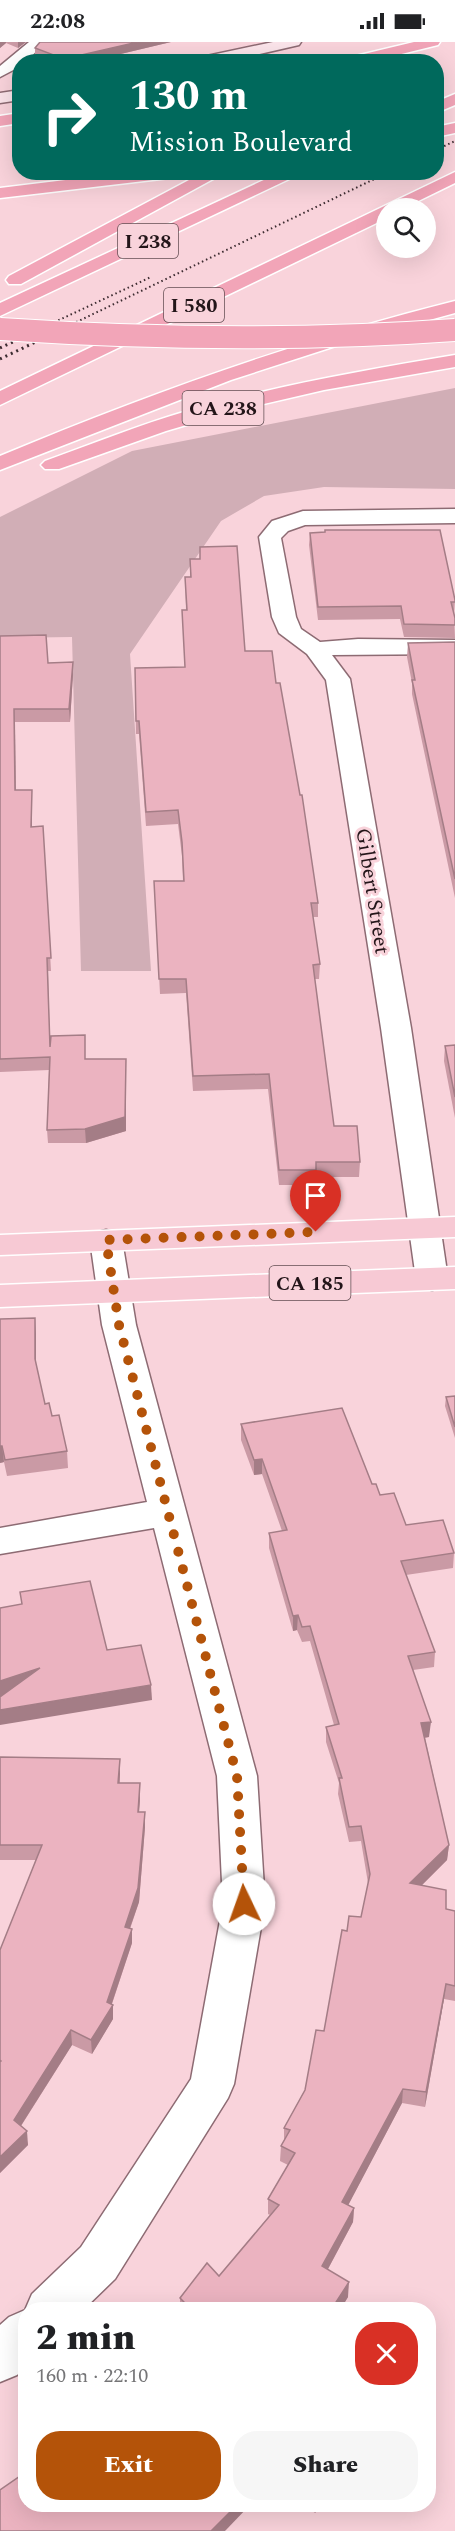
<!DOCTYPE html>
<meta charset="utf-8">
<style>
body{margin:0;font-family:Spectral,serif;background:#f6f6f6;color:#202124;height:100vh;display:flex;flex-direction:column;font-size:22px;white-space:nowrap}
*{box-sizing:border-box;margin:0}
p{font-size:20px;color:#757577}
.icon{flex:none;width:33px;height:33px;fill:none;stroke:currentColor;stroke-width:2;stroke-linecap:round;stroke-linejoin:round}
.map{position:relative;flex:1;overflow:hidden}
.side{position:absolute;left:18px;top:2260px;width:418px;height:210px;display:flex;flex-direction:column;background:#fff;border-radius:24px;box-shadow:0 6px 24px #0002}
.side>*{flex:none}
.top-card{position:absolute;left:12px;top:12px;width:432px;height:126px;border-radius:24px;box-shadow:0 6px 24px #0002;background:#00695c;color:#fff;overflow:hidden}
.buttons{position:absolute;left:376px;top:156px;display:grid;gap:12px}
.buttons a{display:grid;place-items:center;width:60px;height:60px;border-radius:50%;background:#fff;box-shadow:0 6px 24px #0002;font-size:30px}
.pin{position:absolute;display:grid;place-items:center;width:51px;height:51px;color:#fff;margin:-62px -26px;border-radius:50% 50% 50% 0;rotate:-45deg;box-shadow:0 0 6px #0007}
.pin .icon{rotate:45deg}
.me{position:absolute;width:66px;margin:-33px;rotate:357deg;stroke-linejoin:round;filter:drop-shadow(0 0 4px #0008)}
.turn{display:flex;align-items:center;gap:21px;height:126px;padding:0 18px;font-size:27px}
.turn .icon{width:78px;height:78px;stroke-width:2.5}
.turn b{display:block;font-size:42px;line-height:51px}
.round{display:grid;place-items:center;flex:none;width:63px;height:63px;border-radius:24px;background:#f6f6f6}
.headline{display:flex;align-items:center;justify-content:space-between;height:102px;padding:0 18px}
h1{font-size:36px;font-weight:800;line-height:45px}
.button{display:flex;gap:12px;margin-top:auto;padding:12px 18px}
.button a{flex:1;height:69px;border-radius:24px;background:#b45309;color:#fff;font-size:24px;font-weight:800;line-height:69px;text-align:center}
.button a+a{background:#f6f6f6;color:#202124}
.status{display:flex;justify-content:space-between;align-items:center;height:42px;padding:0 30px;background:#fff;direction:ltr}
.status svg{height:16px;fill:currentColor}
.map>svg:first-child{display:block}
</style>
<div class="status"><b>22:08</b><svg viewBox="0 0 49 12"><path d="M0 12V9h3v3zM5 12V6h3v6zM10 12V3h3v9zM15 12V0h3v12zM26 1h20v11H26zM47 4h2v5h-2z"/></svg></div>
<div class="map">
<svg width="455" height="2489" viewBox="0 0 455 2489">
<rect width="100%" height="100%" fill="#f9d3db"/>
<!-- green -->
<path fill="#d1aeb6" d="M 455,346 L 455,447 L 324,445 L 264,454 L 221,479 L 130,612 L 151,929 L 81,929 L 72,595 L 0,596 L 0,475 L 132,409 Z"/>
<g fill="none" stroke-linecap="round" stroke-linejoin="round">
<!-- street casing -->
<g stroke="#8d6b73" stroke-width="3">
<g id="street">
<path d="M 29,0 L 45,0 L 26,20 L 20,20 L 19,25 L 0,35 L 0,24 Z"/>
<path d="M 455,467 L 455,481 L 305,483 L 288,489 L 281,496 L 296,575 L 301,587 L 320,600 L 358,597 L 455,598 L 455,612 L 332,613 L 350,637 L 411,986 L 448,1237 L 444,1245 L 432,1248 L 420,1245 L 416,1237 L 381,986 L 326,638 L 307,612 L 279,591 L 272,575 L 259,495 L 272,479 L 303,469 Z"/>
<path d="M 106,1188 L 117,1191 L 122,1198 L 136,1283 L 257,1734 L 265,1862 L 234,2042 L 228,2056 L 115,2237 L 83,2268 L 26,2268 L 26,2325 L 17,2333 L 0,2340 L 0,2283 L 9,2275 L 25,2268 L 32,2252 L 81,2205 L 191,2037 L 223,1862 L 217,1734 L 154,1486 L 0,1512 L 0,1486 L 147,1460 L 102,1283 L 90,1198 L 95,1191 Z"/>
</g>
</g>
<!-- secondary casing -->
<g stroke="#8d6b73" stroke-width="3">
<g id="secondary">
<path d="M 273,0 L 301,0 L 299,3 L 225,20 L 195,20 L 202,15 Z"/>
<path d="M 20,48 L 20,58 L 0,61 L 0,51 Z"/>
</g>
</g>
<!-- primary casing -->
<g stroke="#fff" stroke-width="3">
<g id="primary">
<path d="M 455,1175 L 455,1195 L 0,1213 L 0,1193 Z"/>
<path d="M 455,1225 L 455,1247 L 0,1265 L 0,1243 Z"/>
</g>
</g>
<!-- highway casing -->
<g stroke="#fff" stroke-width="3">
<g id="highway">
<path d="M 414,0 L 440,0 L 438,3 L 369,20 L 341,20 L 343,17 Z"/>
<path d="M 455,52 L 455,63 L 436,71 L 436,60 Z"/>
<path d="M 20,71 L 20,81 L 0,84 L 0,74 Z"/>
<path d="M 455,81 L 455,91 L 436,95 L 436,85 Z"/>
<path d="M 131,130 L 186,130 L 178,135 L 0,156 L 0,146 Z"/>
<path d="M 204,130 L 226,130 L 21,242 L 9,242 L 6,238 L 9,234 Z"/>
<path d="M 281,130 L 304,130 L 0,274 L 0,261 Z"/>
<path d="M 455,130 L 455,141 L 404,166 L 387,166 L 387,176 L 0,363 L 0,349 Z"/>
<path d="M 455,259 L 455,271 L 345,301 L 231,338 L 0,428 L 0,414 C 148,352 299,298 455,259 Z"/>
<path d="M 455,313 L 455,325 L 324,348 L 234,369 L 166,389 L 59,427 L 45,427 L 41,423 L 45,419 C 92,402 139,383 187,369 C 275,344 365,328 455,313 Z"/>
</g>
</g>
<!-- street -->
<use href="#street" fill="#fff" fill-rule="evenodd"/>
<!-- secondary -->
<use href="#secondary" fill="#fbe4ea" fill-rule="evenodd"/>
<!-- primary -->
<use href="#primary" fill="#f7c9d4" fill-rule="evenodd"/>
<!-- highway -->
<use href="#highway" fill="#f2a5b8" fill-rule="evenodd"/>
<!-- rail-far1 -->
<g stroke="#3c2b30" stroke-width="2" stroke-dasharray="1.5 3" stroke-linecap="butt">
<path d="M 436,108 L 455,99"/>
<path d="M 42,286 L 151,235"/>
<path d="M 64,286 L 389,130"/>
</g>
<!-- rail -->
<g stroke="#3c2b30" stroke-width="3" stroke-dasharray="2 4" stroke-linecap="butt">
<path d="M 0,306 L 45,285"/>
<path d="M 0,317 L 67,285"/>
</g>
<!-- highway-bridge casing -->
<g stroke="#fff" stroke-width="24" stroke-linecap="butt">
<path id="highway-bridge" d="M 0,287 C 152,297 303,299 455,288"/>
</g>
<!-- highway-bridge -->
<use href="#highway-bridge" stroke="#f2a5b8" stroke-width="22"/>
</g>
<!-- wall -->
<g fill="#ca9aa5">
<path d="M 0,0 L 26,0 L 18,6 L 6,1 L 0,6 Z"/>
<path d="M 171,0 L 87,20 L 51,20 L 35,13 L 35,6 Z"/>
<path d="M 310,491 L 455,558 L 454,572 L 455,596 L 404,595 L 400,577 L 318,578 L 309,503 Z"/>
<path d="M 190,517 L 245,609 L 276,641 L 318,861 L 318,875 L 313,875 L 320,922 L 319,937 L 315,937 L 334,1084 L 360,1120 L 359,1135 L 316,1135 L 316,1143 L 279,1143 L 268,1047 L 193,1049 L 186,951 L 160,952 L 155,853 L 183,839 L 182,814 L 178,782 L 146,784 L 139,692 L 136,692 L 135,626 L 185,625 L 182,568 L 186,568 L 185,535 L 190,535 Z"/>
<path d="M 0,594 L 48,621 L 73,620 L 73,632 L 70,680 L 15,680 L 15,748 L 32,760 L 32,785 L 43,784 L 51,929 L 48,929 L 50,1001 L 85,1017 L 126,1017 L 126,1089 L 86,1101 L 48,1101 L 47,1088 L 49,1028 L 0,1030 Z"/>
<path d="M 455,600 L 455,856 L 412,652 L 412,641 L 407,615 L 408,601 Z"/>
<path d="M 455,1003 L 455,1076 L 444,1019 L 445,1004 Z"/>
<path d="M 0,1277 L 36,1292 L 36,1322 L 45,1362 L 52,1374 L 67,1409 L 68,1426 L 7,1434 L 4,1420 L 0,1421 Z"/>
<path d="M 455,1354 L 455,1396 L 445,1364 L 446,1355 Z"/>
<path d="M 241,1382 L 372,1442 L 406,1483 L 454,1511 L 453,1526 L 406,1533 L 435,1610 L 434,1625 L 413,1628 L 429,1695 L 425,1696 L 449,1803 L 447,1818 L 422,1843 L 446,1867 L 455,1869 L 455,1959 L 444,1957 L 425,2065 L 402,2061 L 348,2163 L 354,2166 L 353,2180 L 328,2227 L 348,2255 L 340,2268 L 178,2268 L 180,2265 L 180,2256 L 219,2234 L 270,2173 L 268,2172 L 268,2157 L 288,2123 L 280,2119 L 281,2104 L 284,2099 L 284,2086 L 305,2048 L 324,1989 L 347,1889 L 361,1875 L 368,1841 L 361,1799 L 349,1800 L 338,1752 L 339,1741 L 326,1700 L 326,1685 L 334,1683 L 310,1599 L 302,1600 L 297,1588 L 293,1589 L 269,1506 L 269,1491 L 282,1489 L 262,1432 L 254,1433 L 241,1398 Z"/>
<path d="M 0,1715 L 120,1732 L 120,1741 L 140,1756 L 139,1770 L 145,1785 L 139,1860 L 130,1887 L 132,1887 L 132,1901 L 112,1962 L 113,1963 L 113,1977 L 92,2012 L 72,2003 L 21,2084 L 28,2103 L 0,2131 L 0,1908 L 36,1818 L 0,1818 Z"/>
<path d="M 304,2463 L 320,2463 L 315,2471 Z"/>
</g>
<!-- shaded-wall -->
<g fill="#a47d86">
<path d="M 0,0 L 6,0 L 6,1 L 0,6 Z"/>
<path d="M 18,0 L 26,0 L 18,6 Z"/>
<path d="M 138,0 L 171,0 L 87,20 L 64,20 L 64,17 Z"/>
<path d="M 73,620 L 73,632 L 70,680 L 69,667 Z"/>
<path d="M 14,667 L 15,680 L 16,761 L 15,748 Z"/>
<path d="M 32,748 L 32,798 L 31,785 Z"/>
<path d="M 126,1017 L 126,1089 L 86,1101 L 85,1087 Z"/>
<path d="M 35,1276 L 36,1292 L 36,1334 L 35,1317 Z"/>
<path d="M 0,1404 L 2,1404 L 4,1420 L 0,1421 Z"/>
<path d="M 262,1417 L 262,1432 L 254,1433 L 254,1418 Z"/>
<path d="M 298,1573 L 297,1588 L 293,1589 L 293,1574 Z"/>
<path d="M 40,1626 L 0,1655 L 0,1639 Z"/>
<path d="M 151,1643 L 152,1658 L 0,1683 L 0,1668 Z"/>
<path d="M 431,1680 L 429,1695 L 420,1696 L 421,1681 Z"/>
<path d="M 120,1717 L 120,1732 L 118,1755 L 118,1741 Z"/>
<path d="M 140,1741 L 140,1756 L 138,1785 L 138,1770 Z"/>
<path d="M 145,1770 L 145,1785 L 139,1860 L 125,1900 L 125,1885 Z"/>
<path d="M 449,1803 L 447,1818 L 409,1856 L 410,1841 Z"/>
<path d="M 132,1887 L 132,1901 L 110,1967 L 113,1963 L 113,1977 L 92,2012 L 91,1998 L 107,1960 Z"/>
<path d="M 446,1942 L 444,1957 L 425,2065 L 426,2050 Z"/>
<path d="M 71,1988 L 72,2003 L 15,2093 L 14,2078 Z"/>
<path d="M 403,2047 L 402,2061 L 342,2175 L 342,2160 Z"/>
<path d="M 27,2089 L 28,2103 L 0,2131 L 0,2115 Z"/>
<path d="M 354,2166 L 353,2180 L 322,2238 L 322,2224 Z"/>
<path d="M 349,2240 L 348,2255 L 340,2268 L 331,2268 Z"/>
<path d="M 237,2463 L 250,2463 L 225,2489 L 211,2489 Z"/>
<path d="M 315,2463 L 320,2463 L 315,2471 Z"/>
</g>
<!-- building -->
<g fill="#ebb3c0" stroke="#a47d86" stroke-width="1.5">
<path d="M 40,0 L 138,0 L 64,17 L 35,6 Z"/>
<path d="M 325,488 L 440,488 L 455,558 L 455,560 L 451,560 L 455,576 L 455,583 L 404,582 L 401,564 L 318,565 L 310,491 L 325,490 Z"/>
<path d="M 237,504 L 245,609 L 272,609 L 276,641 L 280,641 L 300,753 L 302,753 L 318,861 L 311,861 L 320,922 L 313,923 L 334,1084 L 357,1084 L 360,1120 L 316,1120 L 316,1128 L 279,1128 L 269,1032 L 193,1034 L 186,937 L 159,937 L 154,839 L 184,839 L 182,800 L 178,768 L 146,770 L 139,679 L 136,679 L 135,626 L 185,625 L 182,568 L 187,568 L 185,535 L 191,535 L 190,517 L 200,517 L 200,505 Z"/>
<path d="M 46,593 L 48,621 L 73,620 L 69,667 L 14,667 L 15,748 L 32,748 L 31,785 L 43,784 L 51,916 L 47,916 L 50,1005 L 51,994 L 85,993 L 85,1017 L 126,1017 L 125,1075 L 85,1087 L 47,1088 L 50,1015 L 0,1017 L 0,594 Z"/>
<path d="M 455,600 L 455,837 L 412,638 L 415,638 L 408,601 Z"/>
<path d="M 455,1003 L 455,1055 L 445,1004 Z"/>
<path d="M 35,1276 L 35,1317 L 45,1362 L 49,1361 L 52,1374 L 59,1373 L 67,1409 L 5,1418 L 2,1404 L 0,1404 L 0,1277 Z"/>
<path d="M 455,1354 L 455,1385 L 446,1355 Z"/>
<path d="M 342,1366 L 372,1442 L 376,1442 L 380,1453 L 394,1451 L 406,1483 L 443,1478 L 454,1511 L 401,1519 L 435,1610 L 408,1614 L 431,1680 L 421,1681 L 449,1803 L 410,1841 L 446,1848 L 446,1867 L 455,1869 L 455,1944 L 446,1942 L 426,2050 L 403,2047 L 342,2160 L 354,2166 L 322,2224 L 349,2240 L 331,2268 L 178,2268 L 184,2260 L 180,2256 L 207,2221 L 219,2234 L 279,2163 L 268,2157 L 295,2111 L 281,2104 L 290,2088 L 284,2086 L 305,2048 L 316,1988 L 324,1989 L 342,1888 L 347,1889 L 349,1874 L 361,1875 L 370,1832 L 361,1784 L 349,1785 L 339,1736 L 342,1736 L 326,1685 L 339,1682 L 310,1584 L 302,1585 L 298,1573 L 293,1574 L 269,1491 L 287,1488 L 262,1417 L 254,1418 L 241,1382 Z"/>
<path d="M 90,1539 L 107,1608 L 141,1603 L 151,1643 L 0,1668 L 0,1655 L 40,1626 L 0,1639 L 0,1566 L 22,1562 L 20,1550 Z"/>
<path d="M 0,1715 L 120,1717 L 118,1741 L 140,1741 L 138,1770 L 145,1770 L 138,1846 L 125,1885 L 132,1887 L 107,1960 L 113,1963 L 91,1998 L 71,1988 L 14,2078 L 27,2089 L 0,2115 L 0,2020 L 1,2019 L 0,2018 L 0,1908 L 42,1803 L 0,1803 Z"/>
<path d="M 26,2430 L 26,2463 L 237,2463 L 211,2489 L 0,2489 L 0,2448 Z"/>
</g>
<g fill="none" stroke-linecap="round" stroke-linejoin="round">
<!-- route -->
<path stroke="#b45309" stroke-width="10" stroke-dasharray="0 18" d="M 244,1862 L 237,1734 L 119,1283 L 106,1198 L 316,1190"/>
</g>
<g text-anchor="middle" stroke-width="6" stroke-linejoin="round" paint-order="stroke">
<!-- shield labels -->
<g fill="#f9d3db" stroke="#634e53" stroke-width="1.5">
<rect x="118" y="182" width="60" height="34" rx="4.5"/>
<rect x="164" y="246" width="60" height="34" rx="4.5"/>
<rect x="182.5" y="349" width="81" height="34" rx="4.5"/>
<rect x="269.5" y="1224" width="81" height="34" rx="4.5"/>
</g>
<g font-size="20" font-weight="bold" fill="#231519">
<text x="148" y="206">I 238</text>
<text x="194" y="270">I 580</text>
<text x="223" y="373">CA 238</text>
<text x="310" y="1248">CA 185</text>
</g>
<!-- street labels -->
<g font-size="21" fill="#231519" stroke="#f9d3db">
<text transform="translate(373 849) rotate(81)" y="7">Gilbert Street</text>
</g>
</g>
</svg>
<div class="buttons">
<a><svg class="icon" aria-label="search" viewBox="0 0 24 24"><circle cx="10" cy="10" r="6"/><path d="M15 15l6 6"/></svg></a>
</div>
<div class="pin" style="left:316px;top:1190px;background:#d93025"><svg class="icon" aria-label="arrive" viewBox="0 0 24 24"><path d="M6 21V4h12l-3 4 3 4H6"/></svg></div>
<svg class="me" style="left:244px;top:1862px" viewBox="-20 -20 40 40"><circle r="19" fill="#fff"/><path d="M0-13L10 11 0 6-10 11z" fill="#b45309"/></svg>
<div class="top-card">
<div class="turn"><svg class="icon" aria-label="right" viewBox="0 0 24 24"><path d="M7 20v-9h11M14 6l5 5-5 5"/></svg><div><b>130 m</b>Mission Boulevard</div></div>
</div>
<section class="side">
<div class="headline"><div><h1>2 min</h1><p>160 m · 22:10</p></div><a class="round" style="background:#d93025;color:#fff"><svg class="icon" aria-label="close" viewBox="0 0 24 24"><path d="M6 6l12 12M18 6L6 18"/></svg></a></div>
<div class="button"><a>Exit</a><a>Share</a></div>
</section>
</div>
